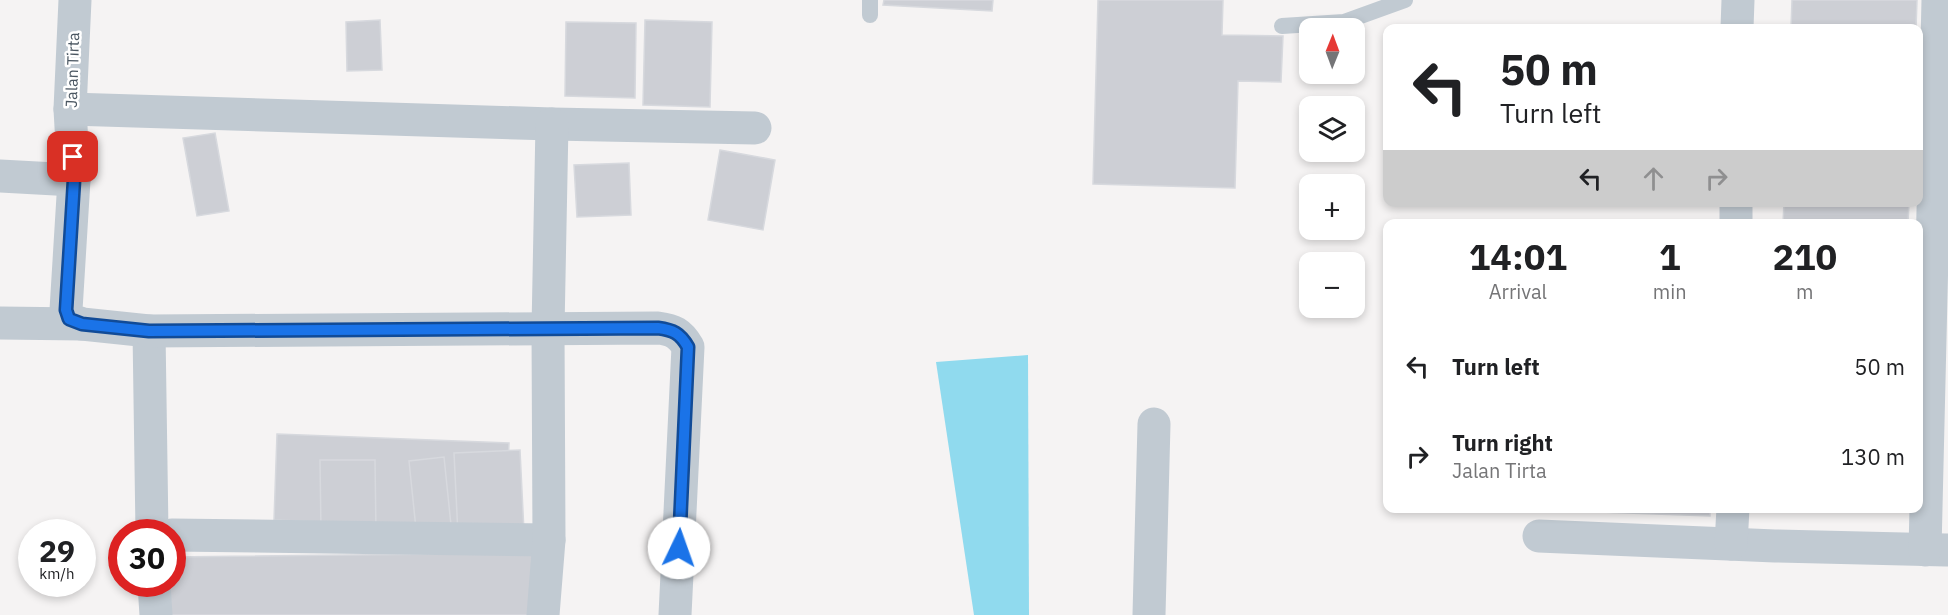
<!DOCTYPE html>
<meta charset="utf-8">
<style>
body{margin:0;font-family:"IBM Plex Sans",sans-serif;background:#f6f6f6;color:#202124;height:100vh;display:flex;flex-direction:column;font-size:22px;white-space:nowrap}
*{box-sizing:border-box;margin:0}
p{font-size:20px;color:#757577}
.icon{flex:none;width:33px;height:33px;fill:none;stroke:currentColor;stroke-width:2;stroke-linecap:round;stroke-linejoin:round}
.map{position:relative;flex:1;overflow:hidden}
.panel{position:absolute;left:1383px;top:219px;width:540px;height:294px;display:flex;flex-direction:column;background:#fff;border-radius:12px;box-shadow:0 3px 9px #0003}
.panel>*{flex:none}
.top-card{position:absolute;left:1383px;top:24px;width:540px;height:183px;border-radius:12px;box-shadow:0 3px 9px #0003;background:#fff;color:#202124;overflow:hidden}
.needle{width:39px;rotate:1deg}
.controls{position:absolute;left:1299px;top:18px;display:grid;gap:12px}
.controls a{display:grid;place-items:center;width:66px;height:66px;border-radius:12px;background:#fff;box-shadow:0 3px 9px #0003;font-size:30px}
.speed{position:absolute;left:18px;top:519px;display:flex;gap:12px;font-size:30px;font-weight:700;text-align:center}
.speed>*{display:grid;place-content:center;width:78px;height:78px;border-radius:50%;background:#fff;box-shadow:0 3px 9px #0003;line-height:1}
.speed small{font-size:15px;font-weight:400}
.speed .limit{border:9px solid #d22;background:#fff;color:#111}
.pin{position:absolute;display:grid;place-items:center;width:51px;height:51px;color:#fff;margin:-26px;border-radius:12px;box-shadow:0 3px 9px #0006}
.me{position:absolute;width:66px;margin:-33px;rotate:3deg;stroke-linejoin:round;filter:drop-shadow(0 0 4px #0008)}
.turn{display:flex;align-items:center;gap:21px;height:126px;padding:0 18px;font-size:27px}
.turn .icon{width:78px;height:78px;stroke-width:2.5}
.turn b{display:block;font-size:42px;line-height:51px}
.lanes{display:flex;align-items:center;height:57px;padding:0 18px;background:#0003;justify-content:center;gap:30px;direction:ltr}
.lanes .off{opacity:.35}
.eta{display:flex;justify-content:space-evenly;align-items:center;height:102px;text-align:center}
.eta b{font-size:36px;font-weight:800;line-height:42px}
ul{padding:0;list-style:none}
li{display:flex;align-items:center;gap:18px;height:90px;padding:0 18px}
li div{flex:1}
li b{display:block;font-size:22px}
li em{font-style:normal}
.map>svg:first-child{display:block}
</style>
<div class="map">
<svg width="1948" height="615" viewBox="0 0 1948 615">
<rect width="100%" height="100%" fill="#f5f3f3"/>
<!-- water -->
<path fill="#90daee" d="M 1028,355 L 1029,615 L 974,615 L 936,362 Z"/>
<!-- building -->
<g fill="#cdcfd5" stroke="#d7d9de" stroke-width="1.5">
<path d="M 884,0 L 993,0 L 992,11 L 883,5 Z"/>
<path d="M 1098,0 L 1223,0 L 1222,35 L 1283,36 L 1281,82 L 1238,81 L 1235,188 L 1093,184 Z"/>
<path d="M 1792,0 L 1917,0 L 1916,28 L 1791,28 Z"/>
<path d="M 380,20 L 382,70 L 347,71 L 346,22 Z"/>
<path d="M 645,20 L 712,22 L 710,107 L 643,105 Z"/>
<path d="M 566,22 L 636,23 L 635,98 L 565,96 Z"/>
<path d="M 215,133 L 229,211 L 197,216 L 183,138 Z"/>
<path d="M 720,150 L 775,160 L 763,230 L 708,220 Z"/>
<path d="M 629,163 L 631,215 L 577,217 L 574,165 Z"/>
<path d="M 1784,202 L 1909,202 L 1908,224 L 1783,224 Z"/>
<path d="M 277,434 L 509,443 L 505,530 L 274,520 Z"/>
<path d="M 520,450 L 524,532 L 458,535 L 454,453 Z"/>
<path d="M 444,457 L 451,525 L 416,529 L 409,461 Z"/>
<path d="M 320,460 L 375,460 L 376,532 L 321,532 Z"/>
<path d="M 1544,508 L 1710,508 L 1710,516 L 1544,510 Z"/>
<path d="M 540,553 L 536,615 L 164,615 L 160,584 L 172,584 L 172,557 Z"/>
</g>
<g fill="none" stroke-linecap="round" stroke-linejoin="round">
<!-- service -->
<g stroke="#c1cad2" stroke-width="16">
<path d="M 870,15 L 870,0"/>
<path d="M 1282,26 L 1344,22 L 1405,0"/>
</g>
<!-- minor -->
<g stroke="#c1cad2" stroke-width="33">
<path d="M 75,0 L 70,109 L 74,180 L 66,310 L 69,319 L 82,324 L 149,331 L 152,532"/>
<path d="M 1737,28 L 1738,0"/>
<path d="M 70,109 L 552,124 L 755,128"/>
<path d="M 0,176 L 74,180"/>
<path d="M 1736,224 L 1736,202"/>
<path d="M 0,323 L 82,324"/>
<path d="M 149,331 L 658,328 C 673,330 680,333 688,347 L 675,615"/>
<path d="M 172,535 L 549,540"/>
<path d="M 1539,536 L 1775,546 L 1946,550"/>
<path d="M 1731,544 L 1733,508"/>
<path d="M 1925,550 L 1938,0"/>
<path d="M 154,584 L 156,615"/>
<path d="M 543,615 L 549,540 L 548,329 L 552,124"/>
<path d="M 1149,615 L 1154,424"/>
</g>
</g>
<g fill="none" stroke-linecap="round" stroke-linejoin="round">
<!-- route casing -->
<g stroke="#114b97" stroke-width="15">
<path id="route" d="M 73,157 L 74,180 L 66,310 L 69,319 L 82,324 L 149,331 L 658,328 C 673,330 680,333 688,347 L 679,548"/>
</g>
<!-- route -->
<use href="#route" stroke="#1a73e8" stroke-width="10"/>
</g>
<g text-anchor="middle" stroke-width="5" stroke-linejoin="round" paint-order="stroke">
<!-- street labels -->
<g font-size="16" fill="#4a5661" stroke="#fff">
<text transform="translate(72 70) rotate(-88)" y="6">Jalan Tirta</text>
</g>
</g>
</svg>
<div class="controls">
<a><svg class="needle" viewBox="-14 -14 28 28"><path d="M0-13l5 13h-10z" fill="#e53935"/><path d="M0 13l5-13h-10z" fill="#757577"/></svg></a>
<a><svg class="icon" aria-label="layers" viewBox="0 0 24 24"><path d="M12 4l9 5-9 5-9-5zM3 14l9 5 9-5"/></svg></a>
<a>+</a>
<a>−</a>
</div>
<div class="speed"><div>29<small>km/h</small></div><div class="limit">30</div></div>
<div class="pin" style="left:73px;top:157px;background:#d93025"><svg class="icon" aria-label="arrive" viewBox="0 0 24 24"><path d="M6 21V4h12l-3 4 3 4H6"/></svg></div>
<svg class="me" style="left:679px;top:548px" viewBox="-20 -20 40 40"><circle r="19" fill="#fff"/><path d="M0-13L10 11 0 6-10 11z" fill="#1a73e8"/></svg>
<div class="top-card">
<div class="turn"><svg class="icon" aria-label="left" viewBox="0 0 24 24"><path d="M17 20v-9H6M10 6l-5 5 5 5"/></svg><div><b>50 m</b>Turn left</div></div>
<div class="lanes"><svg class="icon" aria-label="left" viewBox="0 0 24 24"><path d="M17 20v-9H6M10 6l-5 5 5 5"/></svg><svg class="icon off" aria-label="ahead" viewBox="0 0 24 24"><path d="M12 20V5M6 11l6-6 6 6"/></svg><svg class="icon off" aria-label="right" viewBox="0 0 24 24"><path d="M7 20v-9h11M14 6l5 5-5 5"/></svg></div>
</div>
<section class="panel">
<div class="eta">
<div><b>14:01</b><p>Arrival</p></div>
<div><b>1</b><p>min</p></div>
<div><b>210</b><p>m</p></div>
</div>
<ul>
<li><svg class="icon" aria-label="left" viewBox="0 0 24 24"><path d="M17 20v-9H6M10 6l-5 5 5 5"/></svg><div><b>Turn left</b></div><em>50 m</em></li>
<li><svg class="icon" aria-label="right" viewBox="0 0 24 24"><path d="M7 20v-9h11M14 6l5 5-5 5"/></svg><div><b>Turn right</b><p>Jalan Tirta</p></div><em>130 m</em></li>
</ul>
</section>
</div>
